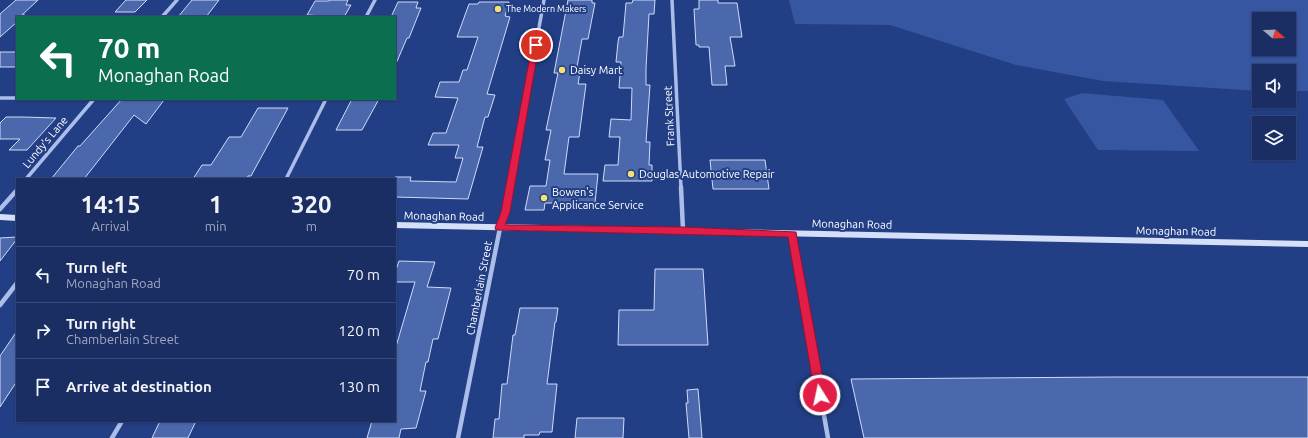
<!DOCTYPE html>
<style>
body{margin:0;font-family:Ubuntu,sans-serif;background:#23366a;color:#f1f3f6;height:100vh;display:flex;flex-direction:column;font-size:15px;white-space:nowrap}
*{box-sizing:border-box;margin:0}
p{font-size:13px;color:#9fa8bf}
.icon{flex:none;width:22px;height:22px;fill:none;stroke:currentColor;stroke-width:2;stroke-linecap:round;stroke-linejoin:round}
.map{position:relative;flex:1;overflow:hidden}
.drawer{position:absolute;left:16px;top:178px;width:380px;height:244px;display:flex;flex-direction:column;background:#1a2e64;border-radius:0px;box-shadow:0 1px 3px #0004,0 0 0 1px #384a78}
.drawer>*{flex:none}
.hud{position:absolute;left:16px;top:16px;width:380px;height:84px;border-radius:0px;box-shadow:0 1px 3px #0004,0 0 0 1px #384a78;background:#0b6e4f;color:#fff;overflow:hidden}
.needle{width:26px;rotate:109deg}
.fabs{position:absolute;left:1252px;top:12px;display:grid;gap:8px}
.fabs a{display:grid;place-items:center;width:44px;height:44px;border-radius:0px;background:#1a2e64;box-shadow:0 1px 3px #0004,0 0 0 1px #384a78;font-size:20px}
.pin{position:absolute;display:grid;place-items:center;width:34px;height:34px;color:#fff;margin:-17px;border:2px solid #fff;border-radius:50%;box-shadow:0 1px 4px #0007}
.me{position:absolute;width:44px;margin:-22px;rotate:350deg;stroke-linejoin:round;filter:drop-shadow(0 0 3px #0008)}
.turn{display:flex;align-items:center;gap:14px;height:84px;padding:0 16px;font-size:18px}
.turn .icon{width:52px;height:52px;stroke-width:2.5}
.turn b{display:block;font-size:28px;line-height:34px}
.eta{display:flex;justify-content:space-evenly;align-items:center;height:68px;text-align:center}
.eta b{font-size:24px;font-weight:600;line-height:28px}
ul{padding:0;list-style:none}
li{display:flex;align-items:center;gap:12px;height:56px;padding:0 16px;border-top:1px solid #384a78}
li div{flex:1}
li b{display:block;font-size:15px}
li em{font-style:normal}
.map>svg:first-child{display:block}
</style>
<div class="map">
<svg width="1308" height="438" viewBox="0 0 1308 438">
<rect width="100%" height="100%" fill="#223e85"/>
<!-- green -->
<g fill="#3656a2" fill-rule="evenodd">
<path d="M 789,0 L 1308,0 L 1308,91 L 1289,91 L 1289,71 L 1259,71 L 1259,91 L 1103,81 L 1016,65 L 890,25 L 795,24 ZM 1259,19 L 1289,19 L 1289,49 L 1259,49 Z"/>
<path d="M 1082,93 L 1163,100 L 1199,151 L 1098,150 L 1064,99 Z"/>
</g>
<!-- building -->
<g fill="#4b68ad" stroke="#cfdbf7">
<path d="M 16,0 L 38,0 L 22,15 L 25,15 L 23,17 L 17,17 L 17,22 L 0,37 L 0,14 Z"/>
<path d="M 126,0 L 147,0 L 135,12 L 115,12 Z"/>
<path d="M 192,0 L 219,0 L 206,17 L 178,17 Z"/>
<path d="M 330,0 L 348,0 L 346,5 L 351,5 L 344,17 L 307,15 L 315,1 L 329,1 Z"/>
<path d="M 568,0 L 592,0 L 592,3 L 595,3 L 588,39 L 582,39 L 577,67 L 581,67 L 578,84 L 586,84 L 579,137 L 569,137 L 564,174 L 598,174 L 595,203 L 545,203 L 544,210 L 525,210 L 530,186 L 546,186 L 550,160 L 545,160 L 551,130 L 546,130 L 558,73 L 554,73 Z"/>
<path d="M 633,0 L 655,0 L 654,14 L 649,14 L 646,68 L 646,85 L 650,85 L 646,142 L 650,142 L 649,165 L 652,165 L 652,181 L 603,181 L 605,165 L 618,165 L 620,137 L 609,137 L 611,119 L 631,120 L 632,88 L 619,88 L 621,62 L 616,62 L 618,42 L 619,37 L 623,37 L 626,3 L 632,3 Z"/>
<path d="M 699,0 L 718,0 L 718,3 L 737,3 L 742,37 L 730,37 L 735,66 L 725,66 L 727,85 L 712,85 L 709,47 L 699,47 L 699,45 L 696,45 L 694,9 L 699,9 Z"/>
<path d="M 398,2 L 418,2 L 416,8 L 421,8 L 409,38 L 407,38 L 395,66 L 395,17 L 391,17 Z"/>
<path d="M 479,2 L 509,2 L 505,16 L 510,17 L 487,94 L 495,95 L 488,117 L 485,117 L 477,147 L 483,147 L 468,199 L 395,197 L 395,177 L 411,177 L 410,181 L 456,182 L 463,158 L 455,158 L 459,145 L 428,145 L 433,133 L 446,133 L 458,98 L 435,97 L 440,82 L 459,82 L 463,70 L 467,70 L 478,37 L 457,37 L 469,4 L 478,4 Z"/>
<rect x="0" y="52" width="17" height="15"/>
<path d="M 122,99 L 164,100 L 146,124 L 134,115 L 84,179 L 51,179 L 78,146 L 80,146 Z"/>
<path d="M 352,99 L 379,99 L 362,130 L 336,130 Z"/>
<path d="M 258,108 L 288,108 L 251,176 L 248,176 L 247,179 L 193,179 L 202,165 L 211,165 L 229,137 L 241,137 Z"/>
<path d="M 6,117 L 23,117 L 56,118 L 27,150 L 9,150 L 20,139 L 0,139 L 0,123 Z"/>
<path d="M 710,160 L 765,160 L 769,189 L 713,189 Z"/>
<path d="M 17,237 L 17,239 L 0,261 L 0,238 Z"/>
<path d="M 399,261 L 435,262 L 427,287 L 451,288 L 438,339 L 433,339 L 428,362 L 426,362 L 420,391 L 426,391 L 416,428 L 401,429 L 399,438 L 367,438 L 372,421 L 395,421 L 395,350 L 415,282 L 395,282 L 395,273 Z"/>
<path d="M 655,269 L 703,269 L 708,345 L 618,345 L 619,310 L 654,310 Z"/>
<path d="M 520,308 L 558,308 L 556,322 L 555,322 L 547,384 L 557,384 L 552,432 L 540,432 L 539,435 L 524,435 L 524,438 L 493,438 L 495,419 L 499,419 L 502,384 L 507,384 L 513,335 L 515,335 Z"/>
<path d="M 17,331 L 17,381 L 0,407 L 0,356 Z"/>
<path d="M 1113,377 L 1308,377 L 1308,438 L 864,438 L 851,379 Z"/>
<path d="M 698,389 L 702,438 L 689,438 L 686,403 L 688,403 L 687,390 Z"/>
<path d="M 577,418 L 624,418 L 623,438 L 575,438 Z"/>
<path d="M 160,421 L 196,421 L 188,438 L 152,438 Z"/>
</g>
<g fill="none" stroke-linecap="round" stroke-linejoin="round">
<!-- minor-far1 -->
<g stroke="#abbee9" stroke-width="3.5">
<path d="M 672,0 L 681,188"/>
<path d="M 162,17 L 177,0"/>
<path d="M 366,17 L 375,0"/>
<path d="M 0,98 L 17,98"/>
<path d="M 26,179 L 94,99"/>
<path d="M 286,179 L 326,99"/>
<path d="M 510,188 L 544,0"/>
</g>
<!-- minor -->
<g stroke="#abbee9" stroke-width="4.5">
<path d="M 681,187 L 683,230"/>
<path d="M 0,209 L 17,190"/>
<path d="M 792,234 L 828,438"/>
<path d="M 0,305 L 17,283"/>
<path d="M 112,438 L 122,421"/>
<path d="M 458,438 L 500,228 L 506,212 L 511,187"/>
</g>
<!-- secondary -->
<g fill="#d5dff7" fill-rule="evenodd">
<path d="M 0,214 L 17,215 L 17,221 L 0,220 Z"/>
<path d="M 395,222 L 1308,241 L 1308,247 L 395,228 Z"/>
</g>
</g>
<!-- route -->
<path fill="#e11d48" stroke="#92132f" d="M 536,43 L 539,45 L 510,212 L 505,225 L 683,227 L 796,232 L 826,395 L 824,399 L 820,400 L 816,399 L 815,395 L 788,237 L 496,230 L 495,228 L 501,212 L 532,45 Z"/>
<!-- markers -->
<g fill="#f5e26d" stroke="#223e85" stroke-width="1.5">
<circle cx="498" cy="9" r="4"/>
<circle cx="562" cy="70" r="4"/>
<circle cx="631" cy="174" r="4"/>
<circle cx="544" cy="198" r="4"/>
</g>
<g text-anchor="middle" stroke-width="4" stroke-linejoin="round" paint-order="stroke">
<!-- far-poi labels -->
<g font-size="9" fill="#fff" stroke="#223e85" text-anchor="start">
<text x="506" y="12">The Modern Makers</text>
</g>
<!-- poi labels -->
<g font-size="11" fill="#fff" stroke="#223e85" text-anchor="start">
<text x="570" y="74">Daisy Mart</text>
<text x="639" y="178">Douglas Automotive Repair</text>
<text x="552" y="196">Bowen's<tspan x="552" dy="13">Applicance Service</tspan></text>
</g>
<!-- street labels -->
<g font-size="11" fill="#fff" stroke="#223e85">
<text transform="translate(669 116) rotate(-93)" y="4">Frank Street</text>
<text transform="translate(45 142) rotate(-50)" y="4">Lundy's Lane</text>
<text transform="translate(444 216) rotate(1)" y="4">Monaghan Road</text>
<text transform="translate(852 224) rotate(1)" y="4">Monaghan Road</text>
<text transform="translate(1176 231) rotate(1)" y="4">Monaghan Road</text>
<text transform="translate(479 288) rotate(-79)" y="4">Chamberlain Street</text>
</g>
</g>
</svg>
<div class="fabs">
<a><svg class="needle" viewBox="-14 -14 28 28"><path d="M0-13l5 13h-10z" fill="#e53935"/><path d="M0 13l5-13h-10z" fill="#9fa8bf"/></svg></a>
<a><svg class="icon" aria-label="sound" viewBox="0 0 24 24"><path d="M4 9h4l5-4v14l-5-4H4zM17 9q2 3 0 6"/></svg></a>
<a><svg class="icon" aria-label="layers" viewBox="0 0 24 24"><path d="M12 4l9 5-9 5-9-5zM3 14l9 5 9-5"/></svg></a>
</div>
<div class="pin" style="left:536px;top:45px;background:#d93025"><svg class="icon" aria-label="arrive" viewBox="0 0 24 24"><path d="M6 21V4h12l-3 4 3 4H6"/></svg></div>
<svg class="me" style="left:820px;top:395px" viewBox="-20 -20 40 40"><circle r="17" fill="#e11d48" stroke="#fff" stroke-width="3"/><path d="M0-11L8 9 0 5-8 9z" fill="#fff"/></svg>
<div class="hud">
<div class="turn"><svg class="icon" aria-label="left" viewBox="0 0 24 24"><path d="M17 20v-9H6M10 6l-5 5 5 5"/></svg><div><b>70 m</b>Monaghan Road</div></div>
</div>
<section class="drawer">
<div class="eta">
<div><b>14:15</b><p>Arrival</p></div>
<div><b>1</b><p>min</p></div>
<div><b>320</b><p>m</p></div>
</div>
<ul>
<li><svg class="icon" aria-label="left" viewBox="0 0 24 24"><path d="M17 20v-9H6M10 6l-5 5 5 5"/></svg><div><b>Turn left</b><p>Monaghan Road</p></div><em>70 m</em></li>
<li><svg class="icon" aria-label="right" viewBox="0 0 24 24"><path d="M7 20v-9h11M14 6l5 5-5 5"/></svg><div><b>Turn right</b><p>Chamberlain Street</p></div><em>120 m</em></li>
<li><svg class="icon" aria-label="arrive" viewBox="0 0 24 24"><path d="M6 21V4h12l-3 4 3 4H6"/></svg><div><b>Arrive at destination</b></div><em>130 m</em></li>
</ul>
</section>
</div>
